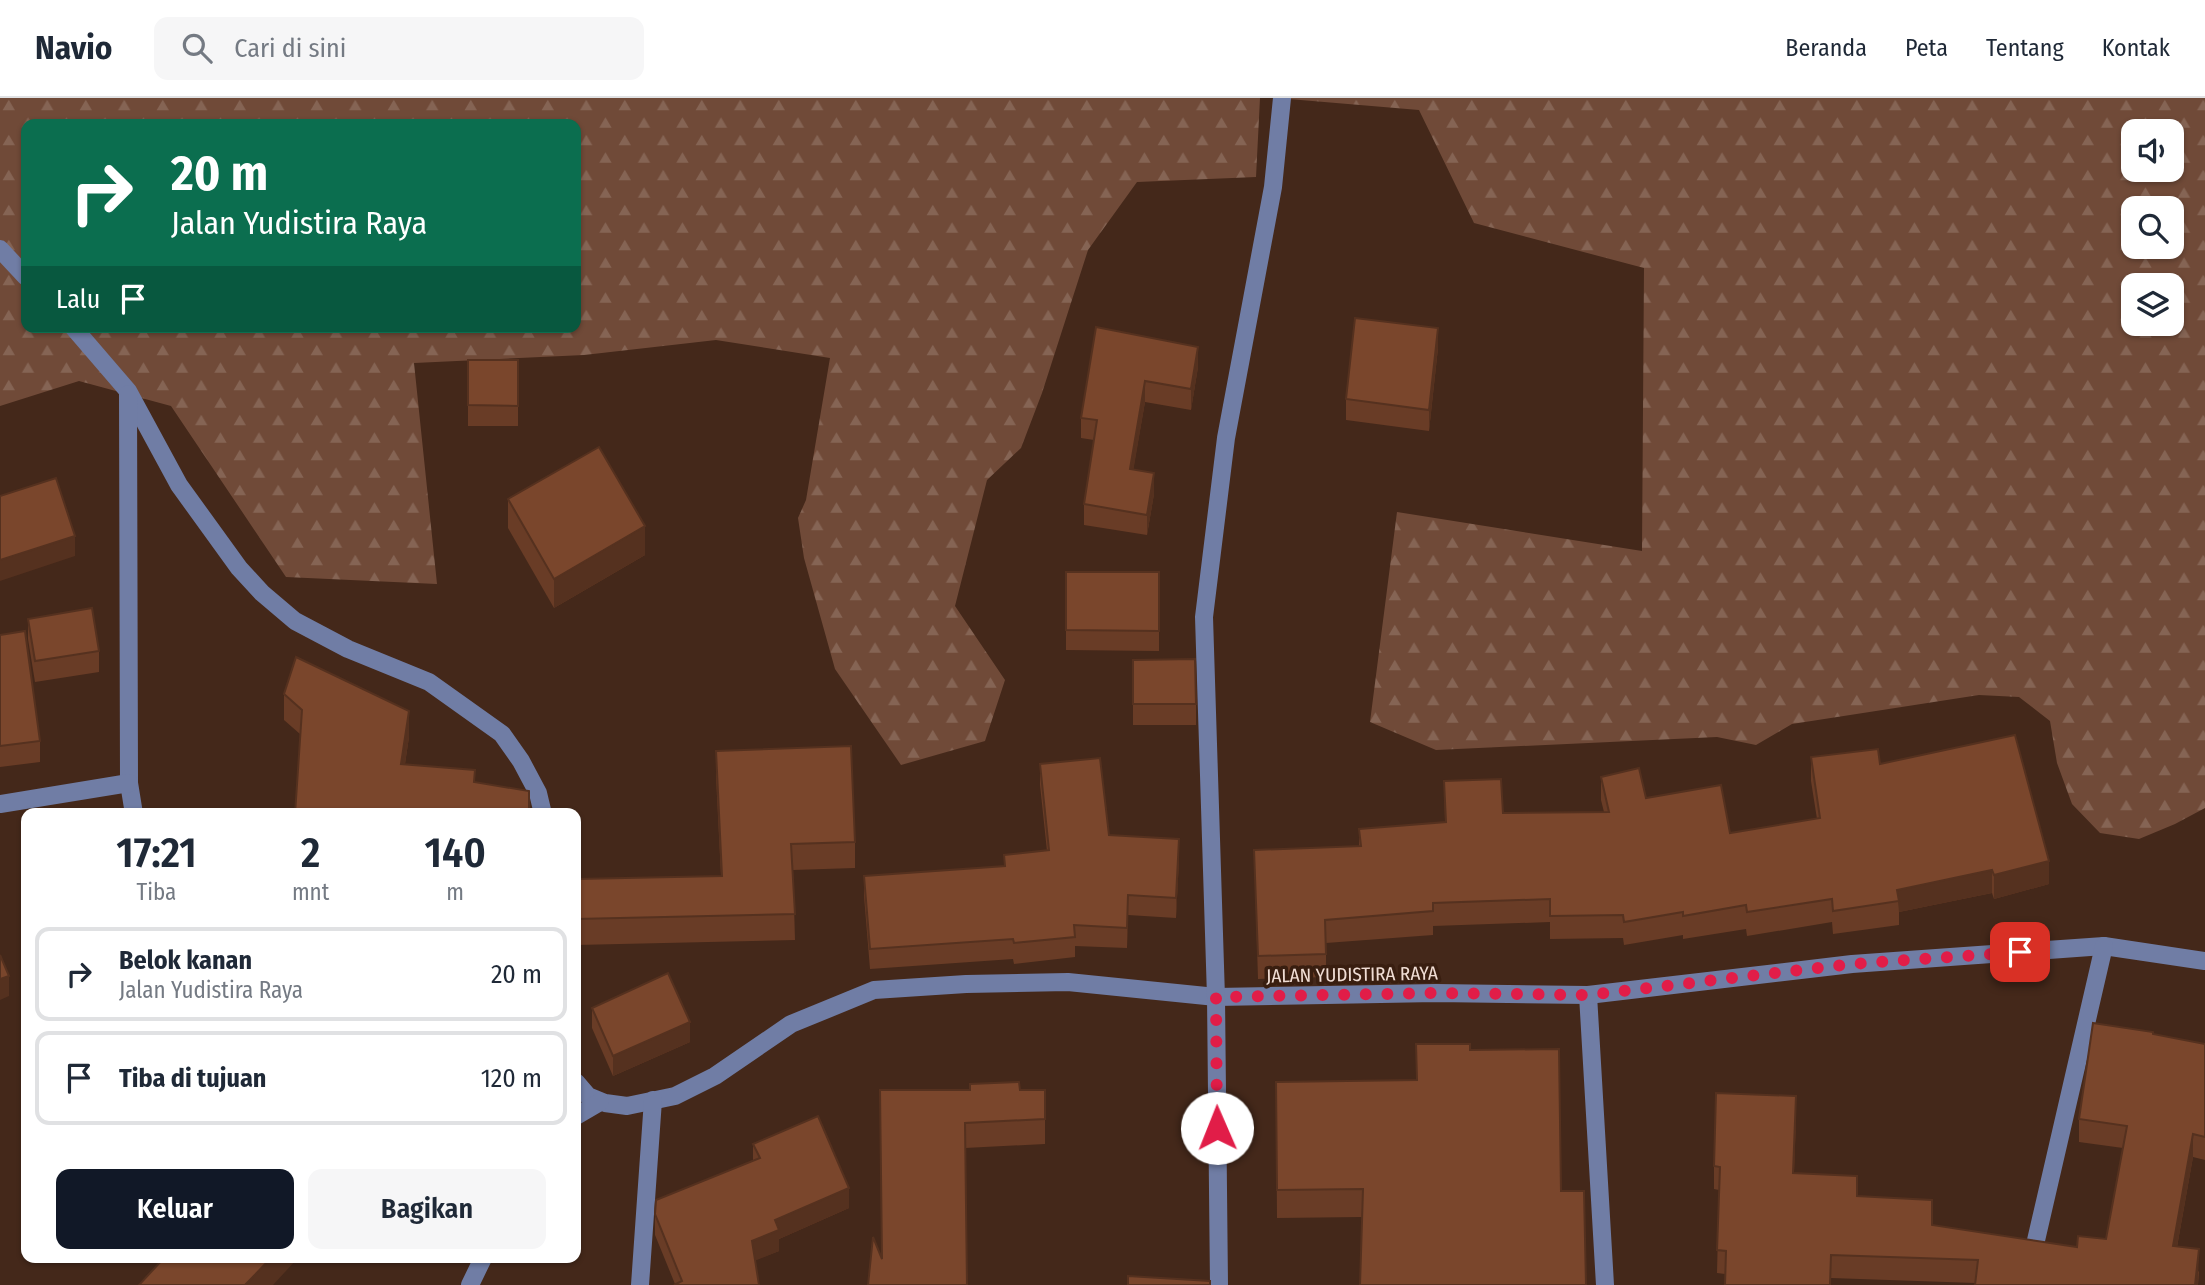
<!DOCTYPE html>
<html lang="id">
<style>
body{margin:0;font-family:"Fira Sans Condensed",sans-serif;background:#f6f6f7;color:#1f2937;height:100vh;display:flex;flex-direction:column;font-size:26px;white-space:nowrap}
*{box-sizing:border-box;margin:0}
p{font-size:23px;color:#747a83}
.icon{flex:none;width:38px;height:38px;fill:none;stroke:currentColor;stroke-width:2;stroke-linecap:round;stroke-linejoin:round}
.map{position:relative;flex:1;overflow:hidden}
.panel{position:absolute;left:21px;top:710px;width:560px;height:455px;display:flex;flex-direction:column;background:#fff;border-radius:14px;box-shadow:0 2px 5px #0004}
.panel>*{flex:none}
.top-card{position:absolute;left:21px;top:21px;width:560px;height:214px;border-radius:14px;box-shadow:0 2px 5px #0004;background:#0b6e4f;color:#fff;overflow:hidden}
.tools{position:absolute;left:2121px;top:21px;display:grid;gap:14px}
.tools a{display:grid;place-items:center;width:63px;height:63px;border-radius:14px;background:#fff;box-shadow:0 2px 5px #0004;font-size:35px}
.pin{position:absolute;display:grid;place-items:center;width:60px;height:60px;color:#fff;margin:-30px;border-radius:14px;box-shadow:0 4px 10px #0006}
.me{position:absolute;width:77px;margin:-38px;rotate:359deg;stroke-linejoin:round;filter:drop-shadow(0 0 5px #0008)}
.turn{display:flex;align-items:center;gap:24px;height:147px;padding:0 35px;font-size:32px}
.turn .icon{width:91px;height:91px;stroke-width:2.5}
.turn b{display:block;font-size:49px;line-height:60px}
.then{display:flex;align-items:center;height:66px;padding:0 35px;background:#0003;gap:14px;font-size:26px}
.eta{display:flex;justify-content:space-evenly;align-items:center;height:119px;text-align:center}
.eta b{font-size:42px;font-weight:600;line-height:49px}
.button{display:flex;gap:14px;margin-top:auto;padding:14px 35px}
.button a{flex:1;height:80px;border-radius:14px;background:#111827;color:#fff;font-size:28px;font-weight:600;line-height:80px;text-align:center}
.button a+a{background:#f6f6f7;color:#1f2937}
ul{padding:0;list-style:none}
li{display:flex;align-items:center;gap:21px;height:94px;margin:0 14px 10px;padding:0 21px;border:4px solid #e0e1e3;border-radius:14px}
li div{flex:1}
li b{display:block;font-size:26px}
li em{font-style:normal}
header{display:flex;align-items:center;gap:42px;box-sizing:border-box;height:98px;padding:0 35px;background:#fff;border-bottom:2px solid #e0e1e3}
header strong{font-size:33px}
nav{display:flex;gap:38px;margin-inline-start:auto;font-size:24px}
.search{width:490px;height:63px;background:#f6f6f7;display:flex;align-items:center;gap:18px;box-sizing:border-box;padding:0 24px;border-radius:14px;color:#747a83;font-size:26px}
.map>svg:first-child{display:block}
</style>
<header>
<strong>Navio</strong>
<div class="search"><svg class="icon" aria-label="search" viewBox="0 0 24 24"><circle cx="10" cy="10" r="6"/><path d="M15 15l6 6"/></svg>Cari di sini</div>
<nav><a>Beranda</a><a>Peta</a><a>Tentang</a><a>Kontak</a></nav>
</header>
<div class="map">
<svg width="2205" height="1187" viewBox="0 0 2205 1187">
<defs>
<pattern id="forest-firs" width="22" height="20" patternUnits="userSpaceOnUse" patternTransform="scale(1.75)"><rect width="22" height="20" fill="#704a38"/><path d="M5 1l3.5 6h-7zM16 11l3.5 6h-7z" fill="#856454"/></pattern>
</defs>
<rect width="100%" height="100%" fill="#44281a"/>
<!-- forest -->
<g fill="url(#forest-firs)" fill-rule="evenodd">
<path d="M 0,0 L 1260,0 L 1256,79 L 1137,84 L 1088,152 L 1042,295 L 1021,350 L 987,382 L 955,508 L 1005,582 L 985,643 L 901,667 L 835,571 L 804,460 L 798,420 L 806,402 L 830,260 L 716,242 L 584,257 L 414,265 L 437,486 L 286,479 L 171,308 L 79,283 L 0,308 ZM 26,26 L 576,26 L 576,229 L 26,229 Z"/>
<path d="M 1277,0 L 2205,0 L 2205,710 L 2175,726 L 2139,741 L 2100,735 L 2072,706 L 2057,665 L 2050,623 L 2019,599 L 1979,597 L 1792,626 L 1756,647 L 1717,639 L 1436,652 L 1370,624 L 1397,414 L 1642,453 L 1644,170 L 1474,125 L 1419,12 ZM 2133,33 L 2172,33 L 2172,72 L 2133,72 ZM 2133,110 L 2172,110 L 2172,149 L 2133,149 ZM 2133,187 L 2172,187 L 2172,226 L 2133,226 Z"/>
</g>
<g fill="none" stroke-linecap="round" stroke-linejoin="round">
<!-- minor -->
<g stroke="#707da5" stroke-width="18">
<path d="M 0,151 L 26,179"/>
<path d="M 73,229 L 128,293 L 179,387 L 239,470 L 262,495 L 295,523 L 348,551 L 429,584 L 502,636 L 521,663 L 538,695 L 543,716"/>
<path d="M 128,296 L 129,685 L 134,716"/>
<path d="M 0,706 L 129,685"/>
<path d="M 1588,897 L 1605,1187"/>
<path d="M 576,984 L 588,998 L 605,1005 L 627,1008 L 675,998 L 715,978 L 791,926 L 874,892 L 966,886 L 1068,884 L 1216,899 L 1436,895 L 1588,897 L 1852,866 L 2104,848 L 2205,863"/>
<path d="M 576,1018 L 600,1004"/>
<path d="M 2034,1151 L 2104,848"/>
<path d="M 470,1187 L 483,1160"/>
<path d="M 640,1187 L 653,1002"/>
<path d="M 1219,1187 L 1216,899 L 1204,519 L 1226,340 L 1273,89 L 1282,0"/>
</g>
</g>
<!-- wall -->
<g fill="#693c26">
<path d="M 1096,229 L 1198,269 L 1191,312 L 1145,304 L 1133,372 L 1154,396 L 1147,437 L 1084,427 L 1084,406 L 1094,342 L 1081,340 L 1081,320 Z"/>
<path d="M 1438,250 L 1429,333 L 1346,322 L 1346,301 Z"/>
<rect x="468" y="262" width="50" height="66"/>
<path d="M 508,401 L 645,457 L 554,510 L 508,430 Z"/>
<path d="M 1066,474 L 1159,474 L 1159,553 L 1066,552 Z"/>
<path d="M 28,521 L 99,553 L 99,574 L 35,584 L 28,541 Z"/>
<path d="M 0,537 L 40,643 L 40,664 L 0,669 Z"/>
<path d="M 1133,562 L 1196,606 L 1196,627 L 1133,627 Z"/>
<path d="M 284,596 L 409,639 L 405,666 L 475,684 L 529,716 L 300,636 L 284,622 Z"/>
<path d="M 716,653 L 855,744 L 855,770 L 793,772 L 795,842 L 576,847 L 576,781 L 721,778 L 716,679 Z"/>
<path d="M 1811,659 L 1880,666 L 2049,786 L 1994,801 L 1992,795 L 1899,814 L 1899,827 L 1833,836 L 1832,824 L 1747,838 L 1746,831 L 1683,841 L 1683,837 L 1624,847 L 1623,840 L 1550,841 L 1550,824 L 1433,828 L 1433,837 L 1326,845 L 1326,879 L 1258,881 L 1254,752 L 1359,748 L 1359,731 L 1445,724 L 1444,683 L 1503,715 L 1604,714 L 1601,702 L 1601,679 L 1646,700 L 1730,735 L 1817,721 L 1811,683 Z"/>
<path d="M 1040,666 L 1109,737 L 1179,762 L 1176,820 L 1128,817 L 1127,850 L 1075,848 L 1075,859 L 1014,866 L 1013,861 L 870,871 L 864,798 L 864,778 L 1004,768 L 1004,757 L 1047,753 L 1040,687 Z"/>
<path d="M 592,910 L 690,944 L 613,978 L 592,930 Z"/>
<path d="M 2153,936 L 2205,946 L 2205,1062 L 2193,1059 L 2177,1149 L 2199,1174 L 2198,1187 L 1975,1187 L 1975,1185 L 1831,1180 L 1831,1187 L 1725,1187 L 1725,1176 L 1717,1175 L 1719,1092 L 1714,1091 L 1714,1068 L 1796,1021 L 1794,1075 L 1932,1127 L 2077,1149 L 2106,1141 L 2123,1050 L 2079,1044 L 2079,1021 Z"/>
<path d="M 1470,946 L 1362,1119 L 1277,1120 L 1276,984 L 1417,982 Z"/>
<path d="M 880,992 L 1045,992 L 1045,1046 L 965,1050 Z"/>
<path d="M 753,1046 L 849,1110 L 779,1141 L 779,1153 L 755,1162 L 675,1186 L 655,1137 L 655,1116 L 753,1063 Z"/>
</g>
<!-- shaded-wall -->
<g fill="#55311f">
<path d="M 1438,230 L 1438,250 L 1429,333 L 1429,312 Z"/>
<path d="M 1198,249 L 1198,269 L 1191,312 L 1191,291 Z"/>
<path d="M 1145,283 L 1145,304 L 1130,392 L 1130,371 Z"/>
<path d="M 1154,375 L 1154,396 L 1147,437 L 1147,417 Z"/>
<path d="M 645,428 L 645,457 L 554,510 L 554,481 Z"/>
<path d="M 75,438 L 75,458 L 0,483 L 0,462 Z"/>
<path d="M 409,613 L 409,639 L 401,692 L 401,666 Z"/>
<path d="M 1179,741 L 1179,762 L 1176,820 L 1176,800 Z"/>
<path d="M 2049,763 L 2049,786 L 1994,801 L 1994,777 Z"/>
<path d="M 1992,772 L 1992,795 L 1899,814 L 1897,792 Z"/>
<path d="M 1128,797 L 1128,817 L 1127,850 L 1127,830 Z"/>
<path d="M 9,878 L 9,898 L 0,902 L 0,881 Z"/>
<path d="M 690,924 L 690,944 L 613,978 L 613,958 Z"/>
<path d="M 1796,998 L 1796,1021 L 1793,1098 L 1793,1075 Z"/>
<path d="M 2193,1036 L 2193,1059 L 2173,1171 L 2173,1148 Z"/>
<path d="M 849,1090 L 849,1110 L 779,1141 L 779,1153 L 752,1164 L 752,1143 L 775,1122 Z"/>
<path d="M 2199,1151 L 2198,1187 L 2195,1187 Z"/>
<path d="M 271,1160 L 297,1161 L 273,1187 L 245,1187 Z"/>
</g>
<!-- building -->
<g fill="#7a462c" stroke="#55311f" stroke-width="2">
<path d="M 1355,220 L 1438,230 L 1429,312 L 1346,301 Z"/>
<path d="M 1096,229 L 1198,249 L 1191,291 L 1145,283 L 1130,371 L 1154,375 L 1147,417 L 1084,406 L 1097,322 L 1081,320 Z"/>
<path d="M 468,262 L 518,262 L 518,308 L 468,307 Z"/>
<path d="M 599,349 L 645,428 L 554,481 L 508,401 Z"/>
<path d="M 56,380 L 75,438 L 0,462 L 0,398 Z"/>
<path d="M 1066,474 L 1159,474 L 1159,533 L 1066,532 Z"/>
<path d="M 92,510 L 99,553 L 35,563 L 28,521 Z"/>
<path d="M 25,533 L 40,643 L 0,648 L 0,537 Z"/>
<path d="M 296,559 L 409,613 L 401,666 L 475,672 L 474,684 L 529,693 L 529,716 L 295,716 L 302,612 L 284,596 Z"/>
<path d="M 1195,561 L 1196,606 L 1133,606 L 1133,562 Z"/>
<path d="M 2015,637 L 2049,763 L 1994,777 L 1992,772 L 1897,792 L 1899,803 L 1833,813 L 1832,801 L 1747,814 L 1746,807 L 1683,818 L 1683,814 L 1624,824 L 1623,817 L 1550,818 L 1550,801 L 1433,805 L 1433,813 L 1325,822 L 1326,856 L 1258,858 L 1254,752 L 1361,748 L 1359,731 L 1446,724 L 1444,683 L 1501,681 L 1503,715 L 1609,714 L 1601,679 L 1639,670 L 1646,700 L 1721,687 L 1730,735 L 1820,720 L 1811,659 L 1878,651 L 1880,666 Z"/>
<path d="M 851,648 L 855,744 L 791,746 L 795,816 L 576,821 L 576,781 L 722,778 L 716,653 Z"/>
<path d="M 1100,660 L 1109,737 L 1179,741 L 1176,800 L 1128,797 L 1127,830 L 1074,827 L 1075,839 L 1014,845 L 1013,841 L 870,851 L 864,778 L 1005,768 L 1004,757 L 1049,752 L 1040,666 Z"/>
<path d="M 0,857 L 9,878 L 0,881 Z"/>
<path d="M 668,875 L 690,924 L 613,958 L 592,910 Z"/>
<path d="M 2093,925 L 2153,934 L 2153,936 L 2205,946 L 2205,1039 L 2193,1036 L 2173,1148 L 2199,1151 L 2195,1187 L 1975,1187 L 1978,1162 L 1831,1157 L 1830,1187 L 1725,1187 L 1726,1153 L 1717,1152 L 1720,1069 L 1714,1068 L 1716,995 L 1796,998 L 1793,1075 L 1857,1078 L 1857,1098 L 1932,1102 L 1932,1127 L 2077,1149 L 2078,1138 L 2106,1141 L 2127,1028 L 2079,1021 Z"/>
<path d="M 1416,946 L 1470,946 L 1470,952 L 1559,951 L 1561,1093 L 1584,1093 L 1586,1187 L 1360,1187 L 1363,1091 L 1277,1092 L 1276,984 L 1417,982 Z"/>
<path d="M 1019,984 L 1020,992 L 1045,992 L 1045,1021 L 965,1025 L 967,1187 L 868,1187 L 873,1139 L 882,1161 L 880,992 L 970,992 L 970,986 Z"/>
<path d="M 818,1018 L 849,1090 L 775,1122 L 779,1132 L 752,1143 L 759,1187 L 674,1187 L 682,1183 L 655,1116 L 656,1102 L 760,1060 L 753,1046 Z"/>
<path d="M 164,1160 L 271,1160 L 245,1187 L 139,1187 Z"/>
<path d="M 1128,1178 L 1210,1183 L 1210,1187 L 1128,1187 Z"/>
</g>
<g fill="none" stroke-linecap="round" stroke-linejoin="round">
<!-- route -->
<path stroke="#e11d48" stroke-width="12" stroke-dasharray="0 21.6" d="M 1217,1030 L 1216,899 L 1436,895 L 1588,897 L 1852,866 L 2020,854"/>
</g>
<g text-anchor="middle" stroke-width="7" stroke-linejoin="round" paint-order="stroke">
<!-- street labels -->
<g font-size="19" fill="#f0ddd4" stroke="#391e10">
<text transform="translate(1352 876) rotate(-1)" y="7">JALAN YUDISTIRA RAYA</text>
</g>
</g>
</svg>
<div class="tools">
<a><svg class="icon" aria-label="sound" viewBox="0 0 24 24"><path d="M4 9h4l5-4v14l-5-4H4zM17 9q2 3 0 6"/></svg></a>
<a><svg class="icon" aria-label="search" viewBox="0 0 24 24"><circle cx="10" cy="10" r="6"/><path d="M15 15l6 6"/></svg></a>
<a><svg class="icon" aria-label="layers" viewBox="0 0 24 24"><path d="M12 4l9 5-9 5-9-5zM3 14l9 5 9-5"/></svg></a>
</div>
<div class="pin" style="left:2020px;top:854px;background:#d93025"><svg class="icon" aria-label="arrive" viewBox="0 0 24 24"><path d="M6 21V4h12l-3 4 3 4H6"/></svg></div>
<svg class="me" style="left:1217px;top:1030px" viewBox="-20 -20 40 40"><circle r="19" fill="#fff"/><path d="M0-13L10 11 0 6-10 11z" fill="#e11d48"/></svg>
<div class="top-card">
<div class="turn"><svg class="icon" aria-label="right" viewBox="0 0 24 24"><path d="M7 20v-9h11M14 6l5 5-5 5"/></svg><div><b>20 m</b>Jalan Yudistira Raya</div></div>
<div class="then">Lalu<svg class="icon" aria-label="arrive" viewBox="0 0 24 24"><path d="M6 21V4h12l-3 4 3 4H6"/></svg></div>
</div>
<section class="panel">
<div class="eta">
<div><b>17:21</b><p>Tiba</p></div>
<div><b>2</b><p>mnt</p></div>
<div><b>140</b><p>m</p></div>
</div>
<ul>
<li><svg class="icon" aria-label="right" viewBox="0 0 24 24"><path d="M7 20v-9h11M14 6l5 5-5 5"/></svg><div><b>Belok kanan</b><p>Jalan Yudistira Raya</p></div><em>20 m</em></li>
<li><svg class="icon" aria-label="arrive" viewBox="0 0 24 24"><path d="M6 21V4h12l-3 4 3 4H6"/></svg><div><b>Tiba di tujuan</b></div><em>120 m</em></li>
</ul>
<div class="button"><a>Keluar</a><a>Bagikan</a></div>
</section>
</div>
